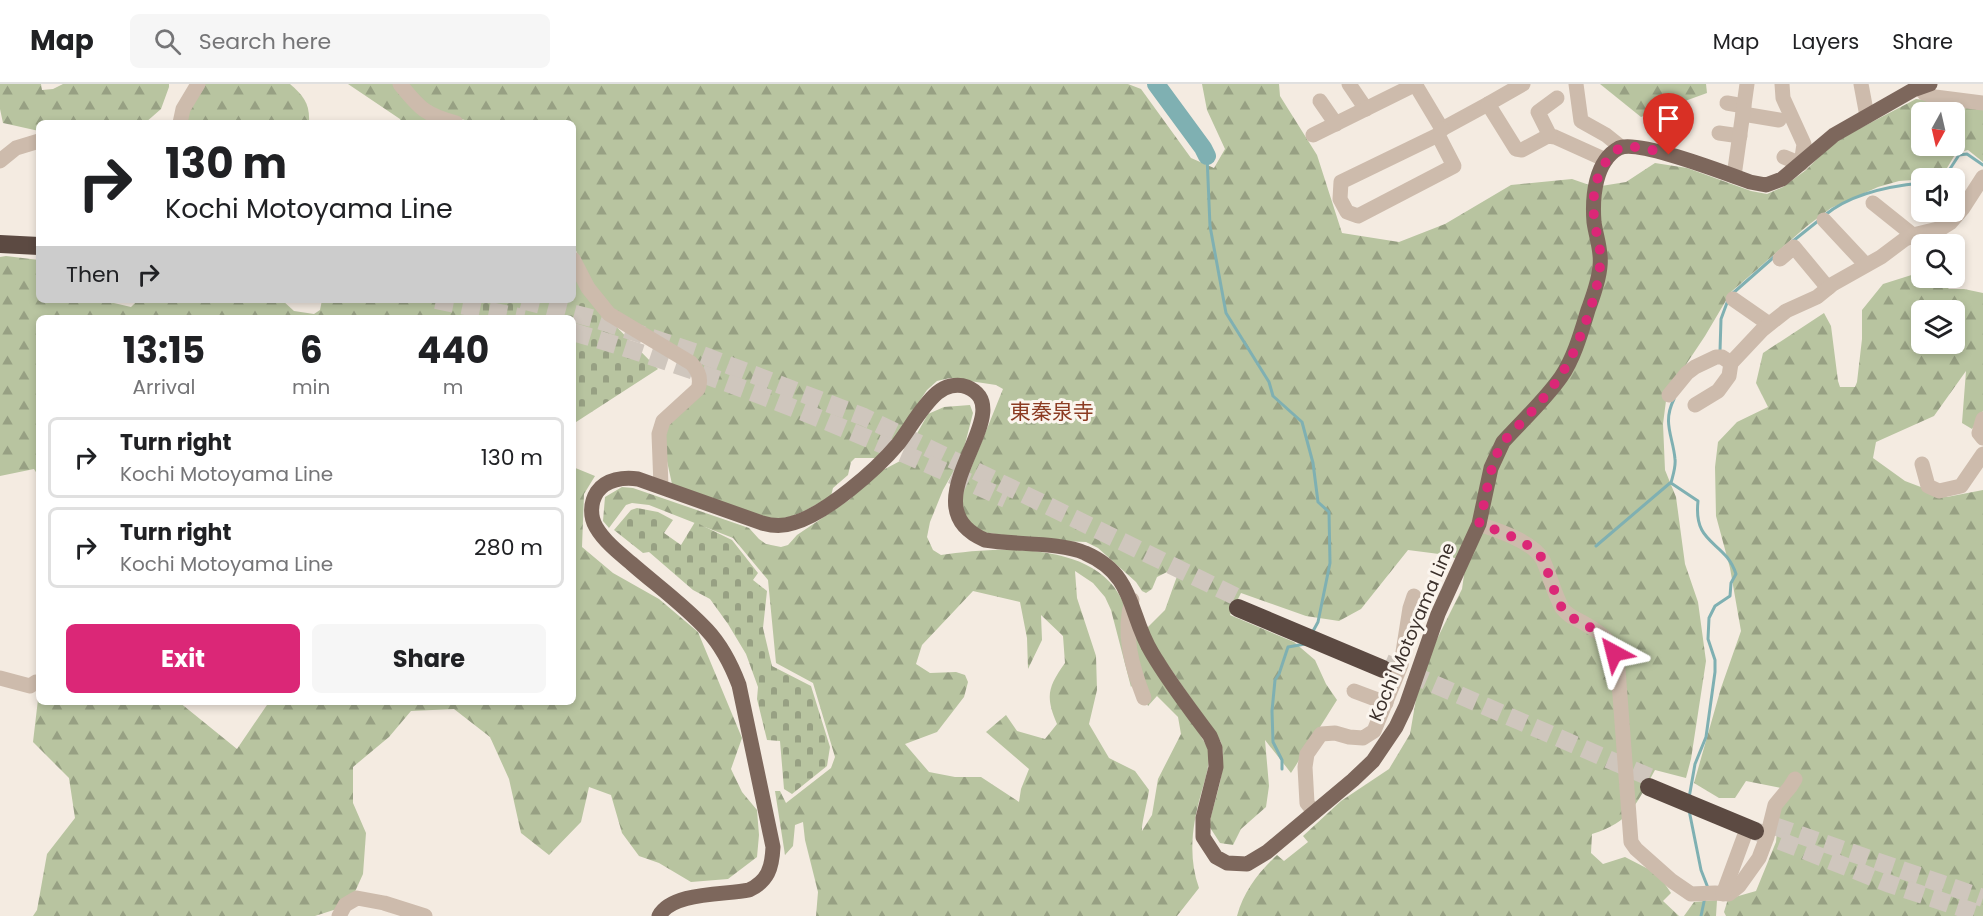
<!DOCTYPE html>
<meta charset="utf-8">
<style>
body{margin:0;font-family:Poppins,"Noto Sans JP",sans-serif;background:#f6f6f6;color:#202124;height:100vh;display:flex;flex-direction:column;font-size:22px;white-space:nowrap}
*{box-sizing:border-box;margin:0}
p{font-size:20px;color:#757577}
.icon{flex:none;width:33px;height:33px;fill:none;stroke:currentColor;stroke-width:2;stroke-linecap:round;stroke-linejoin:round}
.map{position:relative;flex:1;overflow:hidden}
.sheet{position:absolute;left:36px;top:231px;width:540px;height:390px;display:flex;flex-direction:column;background:#fff;border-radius:9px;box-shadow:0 3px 9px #0003}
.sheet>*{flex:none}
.hud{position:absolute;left:36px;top:36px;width:540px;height:183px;border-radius:9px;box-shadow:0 3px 9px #0003;background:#fff;color:#202124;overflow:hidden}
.needle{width:39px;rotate:188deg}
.buttons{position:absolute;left:1911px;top:18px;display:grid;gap:12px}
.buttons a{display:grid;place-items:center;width:54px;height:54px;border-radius:9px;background:#fff;box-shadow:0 3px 9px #0003;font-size:30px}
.pin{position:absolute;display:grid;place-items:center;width:51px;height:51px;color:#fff;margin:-62px -26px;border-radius:50% 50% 50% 0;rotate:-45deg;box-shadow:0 0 6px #0007}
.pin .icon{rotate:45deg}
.me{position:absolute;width:66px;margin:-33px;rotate:322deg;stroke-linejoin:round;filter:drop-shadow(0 0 4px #0008)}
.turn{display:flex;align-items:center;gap:21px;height:126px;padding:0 30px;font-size:27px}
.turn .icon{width:78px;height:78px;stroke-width:2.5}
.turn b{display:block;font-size:42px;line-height:51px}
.then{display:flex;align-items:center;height:57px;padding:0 30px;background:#0003;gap:12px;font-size:22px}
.eta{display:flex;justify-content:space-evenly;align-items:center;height:102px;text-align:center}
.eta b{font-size:36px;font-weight:700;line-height:42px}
.action{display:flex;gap:12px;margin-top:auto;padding:12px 30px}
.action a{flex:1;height:69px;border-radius:9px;background:#db2777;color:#fff;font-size:24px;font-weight:700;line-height:69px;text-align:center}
.action a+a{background:#f6f6f6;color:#202124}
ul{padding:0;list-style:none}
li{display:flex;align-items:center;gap:18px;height:81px;margin:0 12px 9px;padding:0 18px;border:3px solid #e0e0e0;border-radius:9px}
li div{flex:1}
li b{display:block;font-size:22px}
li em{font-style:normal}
header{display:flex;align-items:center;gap:36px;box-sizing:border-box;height:84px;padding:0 30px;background:#fff;border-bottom:2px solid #e0e0e0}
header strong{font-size:28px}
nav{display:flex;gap:33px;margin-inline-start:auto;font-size:21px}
.search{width:420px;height:54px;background:#f6f6f6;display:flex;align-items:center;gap:15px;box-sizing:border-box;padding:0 21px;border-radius:9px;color:#757577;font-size:22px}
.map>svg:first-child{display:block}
</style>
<header>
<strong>Map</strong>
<div class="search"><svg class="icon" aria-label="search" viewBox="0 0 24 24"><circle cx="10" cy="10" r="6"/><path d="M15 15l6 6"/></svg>Search here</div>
<nav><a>Map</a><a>Layers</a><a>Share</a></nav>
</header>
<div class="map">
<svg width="1983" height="832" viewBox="0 0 1983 832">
<defs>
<pattern id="forest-firs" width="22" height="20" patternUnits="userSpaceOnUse" patternTransform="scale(1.5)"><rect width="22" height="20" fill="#b8c4a0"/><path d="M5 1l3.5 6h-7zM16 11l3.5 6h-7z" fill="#97a083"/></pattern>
<pattern id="cemetery-stones" width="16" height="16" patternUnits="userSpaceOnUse" patternTransform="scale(1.5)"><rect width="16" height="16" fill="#b8c4a0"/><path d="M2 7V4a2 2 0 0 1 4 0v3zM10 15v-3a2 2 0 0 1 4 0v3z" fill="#97a083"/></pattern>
</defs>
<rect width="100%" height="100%" fill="#f4ebe1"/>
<!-- forest -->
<g fill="url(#forest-firs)" fill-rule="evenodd">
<path d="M 0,0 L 41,0 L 42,6 L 53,5 L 63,0 L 169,0 L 169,3 L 161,25 L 145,39 L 39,39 L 39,47 L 3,39 L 0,25 Z"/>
<path d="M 204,0 L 290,0 C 304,12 310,20 309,39 L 185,39 L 188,27 Z"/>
<path d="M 348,0 L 393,0 L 436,39 L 401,39 L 400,35 Z"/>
<path d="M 406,0 L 1128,0 L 1141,5 L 1191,74 L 1214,84 L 1225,65 L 1207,26 L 1202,0 L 1279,0 L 1280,12 L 1317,71 L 1342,149 L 1399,158 L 1445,140 L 1511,101 L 1572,95 L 1595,103 L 1626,98 L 1655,79 L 1687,84 L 1751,107 L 1767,110 L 1783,103 L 1806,86 L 1829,63 L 1849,50 L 1916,15 L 1983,22 L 1983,78 L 1968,66 L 1956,69 L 1941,94 L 1899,97 L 1878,103 L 1831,124 L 1807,142 L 1731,208 L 1705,252 L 1667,309 L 1663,340 L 1665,386 L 1676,413 L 1685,480 L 1698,518 L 1706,577 L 1691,675 L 1686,694 L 1655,686 C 1636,720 1631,738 1592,750 L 1591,769 L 1603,780 L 1625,773 L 1658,790 L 1671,809 L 1663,817 L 1679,832 L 1237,832 C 1244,807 1258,789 1277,771 L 1284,777 L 1308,758 L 1303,752 L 1341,717 L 1389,685 L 1410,650 L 1416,615 L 1429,571 L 1462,505 L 1466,477 L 1439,470 L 1408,466 L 1361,525 L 1339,537 L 1306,532 L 1241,509 L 1230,531 L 1294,558 L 1315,576 L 1326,600 L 1337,616 L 1291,689 L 1265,656 L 1269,702 L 1266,723 L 1241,745 L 1233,761 L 1220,759 L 1209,742 C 1214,714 1228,687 1221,658 L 1153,559 L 1147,544 L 1165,526 L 1181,481 L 1157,493 L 1152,505 L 1146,509 L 1142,507 L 1136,498 L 1098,464 L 1086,458 L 1040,456 L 981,448 L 965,433 L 962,418 L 965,399 L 1003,305 L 996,301 L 950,294 L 937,297 L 927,306 L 891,359 L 876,374 L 855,374 L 851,378 L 848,391 L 833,404 L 831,412 C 816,420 801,431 784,434 C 762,439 696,408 672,400 L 663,359 L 664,348 L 704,289 L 701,279 L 612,224 L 588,193 L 573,160 L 573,39 L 476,39 L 435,28 ZM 1922,28 L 1954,28 L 1954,62 L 1922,62 Z"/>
<path d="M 1600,0 L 1706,0 L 1707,9 L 1641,33 Z"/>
<path d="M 6,172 L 39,176 L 39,216 L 101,216 L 131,223 L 138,216 L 282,216 L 294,227 L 314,230 L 320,226 L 322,216 L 494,216 L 472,228 L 472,234 L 39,234 L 39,393 L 34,385 L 0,392 L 0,173 Z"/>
<path d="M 1921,188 L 1922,194 L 1938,194 L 1949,205 L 1964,205 L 1983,209 L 1983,327 L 1972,345 L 1962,339 L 1966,287 L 1934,332 L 1876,358 L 1873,374 L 1905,397 L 1947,413 L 1983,406 L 1983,832 L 1726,832 L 1724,828 L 1728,815 L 1756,807 L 1776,758 L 1781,704 L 1746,697 L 1735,714 L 1719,714 L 1694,699 L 1721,604 L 1741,547 L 1730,484 L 1716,432 L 1715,383 L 1718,358 L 1737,338 L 1768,323 L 1756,299 L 1763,269 L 1824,229 L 1831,242 L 1838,297 L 1840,303 L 1855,303 L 1857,298 L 1862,255 L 1862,226 L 1883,200 ZM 1922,226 L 1954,226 L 1954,260 L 1922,260 Z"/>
<path d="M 970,321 L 973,329 L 962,372 L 943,406 L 930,438 L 927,453 L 933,466 L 941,471 C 996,463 1094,456 1122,516 C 1126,524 1126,535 1127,544 C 1129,562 1132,581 1134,599 L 1131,603 L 1111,526 L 1105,513 L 1093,499 L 1075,487 L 1077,514 L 1096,572 L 1097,606 L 1089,640 L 1109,674 L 1135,687 L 1149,706 C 1148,715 1141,742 1142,747 L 1152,731 L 1158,695 L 1181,650 L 1178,633 L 1157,612 L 1148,622 L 1136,586 L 1131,537 L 1208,664 C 1211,680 1205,695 1201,710 C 1192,742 1188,773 1199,804 L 1177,832 L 816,832 L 818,808 L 805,756 L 803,738 L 795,741 L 793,762 L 785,771 L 775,707 L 780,707 L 786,719 L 831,684 L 835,673 L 813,599 L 776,579 L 768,496 L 733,454 L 649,421 L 632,419 L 626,421 L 609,444 L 603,437 L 605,413 L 622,403 L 633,404 L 749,444 L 759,455 L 766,460 L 781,463 L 788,461 L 797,451 L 849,416 L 883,386 L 902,376 L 928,330 L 944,323 ZM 973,507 L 1020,518 L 1027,554 L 1028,585 L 1042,556 L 1041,531 L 1063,552 L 1065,579 C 1048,603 1045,612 1057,640 L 1045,655 L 1017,647 L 1006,631 L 986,648 L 1029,685 L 1021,705 L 1019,718 L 981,693 L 955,693 L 929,688 L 905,660 L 937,648 L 964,613 L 968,598 L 965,591 L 956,588 L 930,589 L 916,580 L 922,561 Z"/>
<path d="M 573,383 L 595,392 L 584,410 L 582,463 L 613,489 L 659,515 L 698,548 L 742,654 L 731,685 L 742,708 L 757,726 L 759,751 L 757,773 L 728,795 L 691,798 L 659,779 L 639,772 L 622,749 L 611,711 L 589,703 L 581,738 L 549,771 L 521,749 L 509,695 L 490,653 L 454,625 L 411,627 L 389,653 L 353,683 L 353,719 L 366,749 L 363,790 L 349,821 L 315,832 L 33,832 L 37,826 L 47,770 L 75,734 L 69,694 L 33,658 L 39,607 L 39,618 L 179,618 L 237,665 L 269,618 L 573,618 Z"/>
<path d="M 1717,816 L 1716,832 L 1684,832 L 1694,818 Z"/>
</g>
<!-- cemetery -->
<g fill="url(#cemetery-stones)">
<path d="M 573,187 L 588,214 L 658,285 L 573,340 L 573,234 L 474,234 L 467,224 L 480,216 L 573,216 Z"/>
<path d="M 637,424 L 658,428 L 673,436 L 664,449 L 681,461 L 695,438 L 732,456 L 758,489 L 753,496 L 767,507 L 763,544 L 772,582 L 811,602 L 830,663 L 827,682 L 792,710 L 784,705 L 780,657 L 767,656 L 757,615 L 758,603 L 746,570 L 728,540 L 710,515 L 693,506 L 649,468 L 643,469 L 614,446 L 631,426 Z"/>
</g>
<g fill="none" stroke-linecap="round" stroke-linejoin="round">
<!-- stream -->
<g stroke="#7fb0b2" stroke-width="3">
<path d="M 1207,72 L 1210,142 L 1226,229 L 1269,298 L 1273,312 L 1302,338 L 1313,379 L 1318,418 L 1329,428 L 1330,479 L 1318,538 L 1312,549"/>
<path d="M 1944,94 L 1959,71 L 1967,70 L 1983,81"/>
<path d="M 1825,131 C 1852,109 1889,102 1922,99"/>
<path d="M 1793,157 L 1818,137"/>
<path d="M 1732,210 L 1774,173"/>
<path d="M 1720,267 L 1721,235 L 1728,216"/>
<path d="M 1674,315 C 1662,339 1673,352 1675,375 C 1676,383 1673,391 1671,399 L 1698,417 C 1693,462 1725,456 1736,490 L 1731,499 L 1730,512 L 1715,522 L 1709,534 L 1708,555 L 1715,576 L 1715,588 L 1706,653 L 1695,680 L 1689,714"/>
<path d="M 1596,462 L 1670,399"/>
<path d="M 1282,685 L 1282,676 L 1273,658 L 1272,627 L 1275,596 L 1279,590 L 1288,563 L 1305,560"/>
<path d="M 1689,726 L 1701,786 L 1708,804"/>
<path d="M 1701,832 L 1705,813"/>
</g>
<!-- river -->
<path stroke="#7fb0b2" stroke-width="18" d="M 1156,0 L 1203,64 L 1207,72"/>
<!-- highway-tunnel -->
<g stroke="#cfc6bd" stroke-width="18" stroke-dasharray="18 9" stroke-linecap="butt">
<path d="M 436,216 L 524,234"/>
<path d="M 522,216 L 595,235 L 697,269 L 864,333 L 1243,516"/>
<path d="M 573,248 C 721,291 865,351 1006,415"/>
<path d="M 1385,579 L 1654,695"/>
<path d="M 1774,742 L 1983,814"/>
<path d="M 1755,747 L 1890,800 L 1983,831"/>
</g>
<!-- minor -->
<g stroke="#cdbbac" stroke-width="15">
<path d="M 400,0 C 420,25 426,31 456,39"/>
<path d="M 1349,0 L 1366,25"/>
<path d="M 1415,0 L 1442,45 L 1488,20"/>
<path d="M 1523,0 L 1488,20 L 1516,65 L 1522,66 L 1548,52 L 1555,53 L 1606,76"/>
<path d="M 1576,0 L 1581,37 L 1606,51 L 1621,63"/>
<path d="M 1782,0 L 1783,14 L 1804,60 L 1801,80 L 1784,73"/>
<path d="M 1861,0 L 1867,32"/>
<path d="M 1921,3 L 1924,9 L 1935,13 L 1983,19"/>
<path d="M 1320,17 L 1336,40"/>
<path d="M 1727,19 L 1744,22"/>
<path d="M 1743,30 L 1779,36"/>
<path d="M 180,39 L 183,25 L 198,0"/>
<path d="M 1719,49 L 1740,52"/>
<path d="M 1313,51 L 1416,0"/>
<path d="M 1438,51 L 1454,82 L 1358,132 L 1347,128 L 1340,115 L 1341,98 L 1438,51 L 1442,45"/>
<path d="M 1550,52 L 1538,28 L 1557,14"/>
<path d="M 0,77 L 16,64 L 39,57"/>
<path d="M 1734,92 L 1747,0"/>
<path d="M 1873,119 L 1913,151"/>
<path d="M 1824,136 L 1866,181"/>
<path d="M 573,175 L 588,204 L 609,230 L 691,279 C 698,286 702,294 698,305 L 663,337 L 659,350 L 661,402"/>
<path d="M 1780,175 L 1794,163 L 1828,204"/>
<path d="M 1733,215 L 1769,240"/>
<path d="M 1669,311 L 1687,289 L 1695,283 L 1716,273 L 1722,273 L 1731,279"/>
<path d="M 1695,321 L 1718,307 L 1729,292 L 1731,279 L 1762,246 L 1786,227 L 1817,213 L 1833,200 L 1881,173 L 1905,155 L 1917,150 L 1942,144 L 1950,139 L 1963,124 L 1983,93"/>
<path d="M 1983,335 L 1979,349 L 1983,354"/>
<path d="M 1922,380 L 1928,402 L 1939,407 L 1961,402 L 1983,370"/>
<path d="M 1479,440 C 1497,446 1534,458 1543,476 C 1550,492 1554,509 1562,524 C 1567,531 1574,534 1582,538 C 1607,552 1611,556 1618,585 L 1631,758 L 1636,765 L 1672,797 L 1691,810 L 1715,809 L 1729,810 L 1739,802 L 1759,774 L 1767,753 L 1775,721 L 1790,703 L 1795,695"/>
<path d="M 1132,516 C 1122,549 1132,583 1144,614"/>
<path d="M 0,594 L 30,602 L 36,598"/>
<path d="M 1354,607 L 1386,619"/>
<path d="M 1314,728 L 1307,719 L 1305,683 L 1307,670 L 1321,650 L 1335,649 L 1349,653 L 1363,654 L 1374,647 L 1401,581 L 1410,524 L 1414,512"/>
<path d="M 1723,810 L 1744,753"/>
<path d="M 339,832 L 345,821 L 357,814 L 384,819 L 425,832"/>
</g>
<!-- major -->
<path stroke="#7d675c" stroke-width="15" d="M 659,832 C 672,808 724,811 749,806 C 768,797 772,784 773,763 L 739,601 C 731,580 722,562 707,546 C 684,521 656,501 631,479 C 619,469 604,457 596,443 C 590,433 590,419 597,408 C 606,395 624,393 638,395 L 762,439 C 772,442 782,443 793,439 C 826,430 876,386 898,360 C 911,343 921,323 937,309 C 945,302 957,299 967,303 C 1024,327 903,421 985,456 C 1014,461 1061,458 1085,469 C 1136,491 1128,530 1152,569 C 1169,598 1190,625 1210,652 L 1215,664 L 1216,683 L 1203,734 L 1203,753 L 1216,773 L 1227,779 L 1247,780 L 1267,768 L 1353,696 L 1373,677 L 1396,643 L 1406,622 L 1438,530 L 1479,440 L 1491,384 L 1503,358 C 1522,337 1544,317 1561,293 C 1574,274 1581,249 1588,226 C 1593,212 1599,197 1600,182 C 1602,167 1596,153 1594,138 C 1592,113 1595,77 1619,64 C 1637,55 1728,90 1750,98 L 1766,101 L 1782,95 L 1834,51 L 1913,6 L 1930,0"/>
<!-- highway -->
<g stroke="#5c4a42" stroke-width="18">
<path d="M 0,160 L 39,162"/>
<path d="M 1238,524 L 1383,585"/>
<path d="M 1649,703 L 1755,747"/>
</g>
</g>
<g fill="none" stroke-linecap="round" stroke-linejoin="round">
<!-- route -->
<path stroke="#db2777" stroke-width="10" stroke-dasharray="0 18" d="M 1614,569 C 1599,537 1580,546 1562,524 C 1554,509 1550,492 1543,476 C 1534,459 1497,446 1479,440 C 1487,413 1488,383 1503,358 C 1531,328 1562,299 1577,260 C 1586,239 1599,203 1600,181 C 1602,167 1597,154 1595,140 C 1590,111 1596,80 1621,63 L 1642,63 L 1669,71"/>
</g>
<g text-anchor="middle" stroke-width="6" stroke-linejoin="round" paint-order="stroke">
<!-- street labels -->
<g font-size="18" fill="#3b302b" stroke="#fbf5ee">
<text transform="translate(1412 548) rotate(-67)" y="6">Kochi Motoyama Line</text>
</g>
<!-- quarter labels -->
<g font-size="21" fill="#8c3b22" stroke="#fbf5ee">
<text x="1052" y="335">東秦泉寺</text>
</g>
</g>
</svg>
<div class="buttons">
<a><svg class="needle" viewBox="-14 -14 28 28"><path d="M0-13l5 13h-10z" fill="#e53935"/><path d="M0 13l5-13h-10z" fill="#757577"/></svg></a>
<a><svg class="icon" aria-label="sound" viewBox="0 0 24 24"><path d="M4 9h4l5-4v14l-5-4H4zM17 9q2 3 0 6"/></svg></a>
<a><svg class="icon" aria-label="search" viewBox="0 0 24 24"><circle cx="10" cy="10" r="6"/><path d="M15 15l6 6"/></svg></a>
<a><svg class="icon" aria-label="layers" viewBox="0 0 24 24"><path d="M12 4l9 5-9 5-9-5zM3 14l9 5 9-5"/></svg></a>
</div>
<div class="pin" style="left:1669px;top:71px;background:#d93025"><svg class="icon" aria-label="arrive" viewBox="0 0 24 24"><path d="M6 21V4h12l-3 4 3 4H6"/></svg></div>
<svg class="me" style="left:1614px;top:569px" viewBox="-20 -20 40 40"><path d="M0-17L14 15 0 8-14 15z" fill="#db2777" stroke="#fff" stroke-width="4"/></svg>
<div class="hud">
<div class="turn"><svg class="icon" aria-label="right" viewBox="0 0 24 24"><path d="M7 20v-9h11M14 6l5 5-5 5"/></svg><div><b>130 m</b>Kochi Motoyama Line</div></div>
<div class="then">Then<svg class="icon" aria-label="right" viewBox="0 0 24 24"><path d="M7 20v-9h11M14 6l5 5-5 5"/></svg></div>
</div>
<section class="sheet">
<div class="eta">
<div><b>13:15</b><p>Arrival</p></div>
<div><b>6</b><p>min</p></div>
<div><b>440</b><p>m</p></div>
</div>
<ul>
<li><svg class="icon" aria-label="right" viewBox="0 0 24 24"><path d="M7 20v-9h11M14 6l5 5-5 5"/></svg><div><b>Turn right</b><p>Kochi Motoyama Line</p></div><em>130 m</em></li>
<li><svg class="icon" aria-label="right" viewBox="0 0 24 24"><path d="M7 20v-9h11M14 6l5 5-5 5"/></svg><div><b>Turn right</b><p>Kochi Motoyama Line</p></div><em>280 m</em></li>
</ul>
<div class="action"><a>Exit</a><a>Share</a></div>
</section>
</div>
